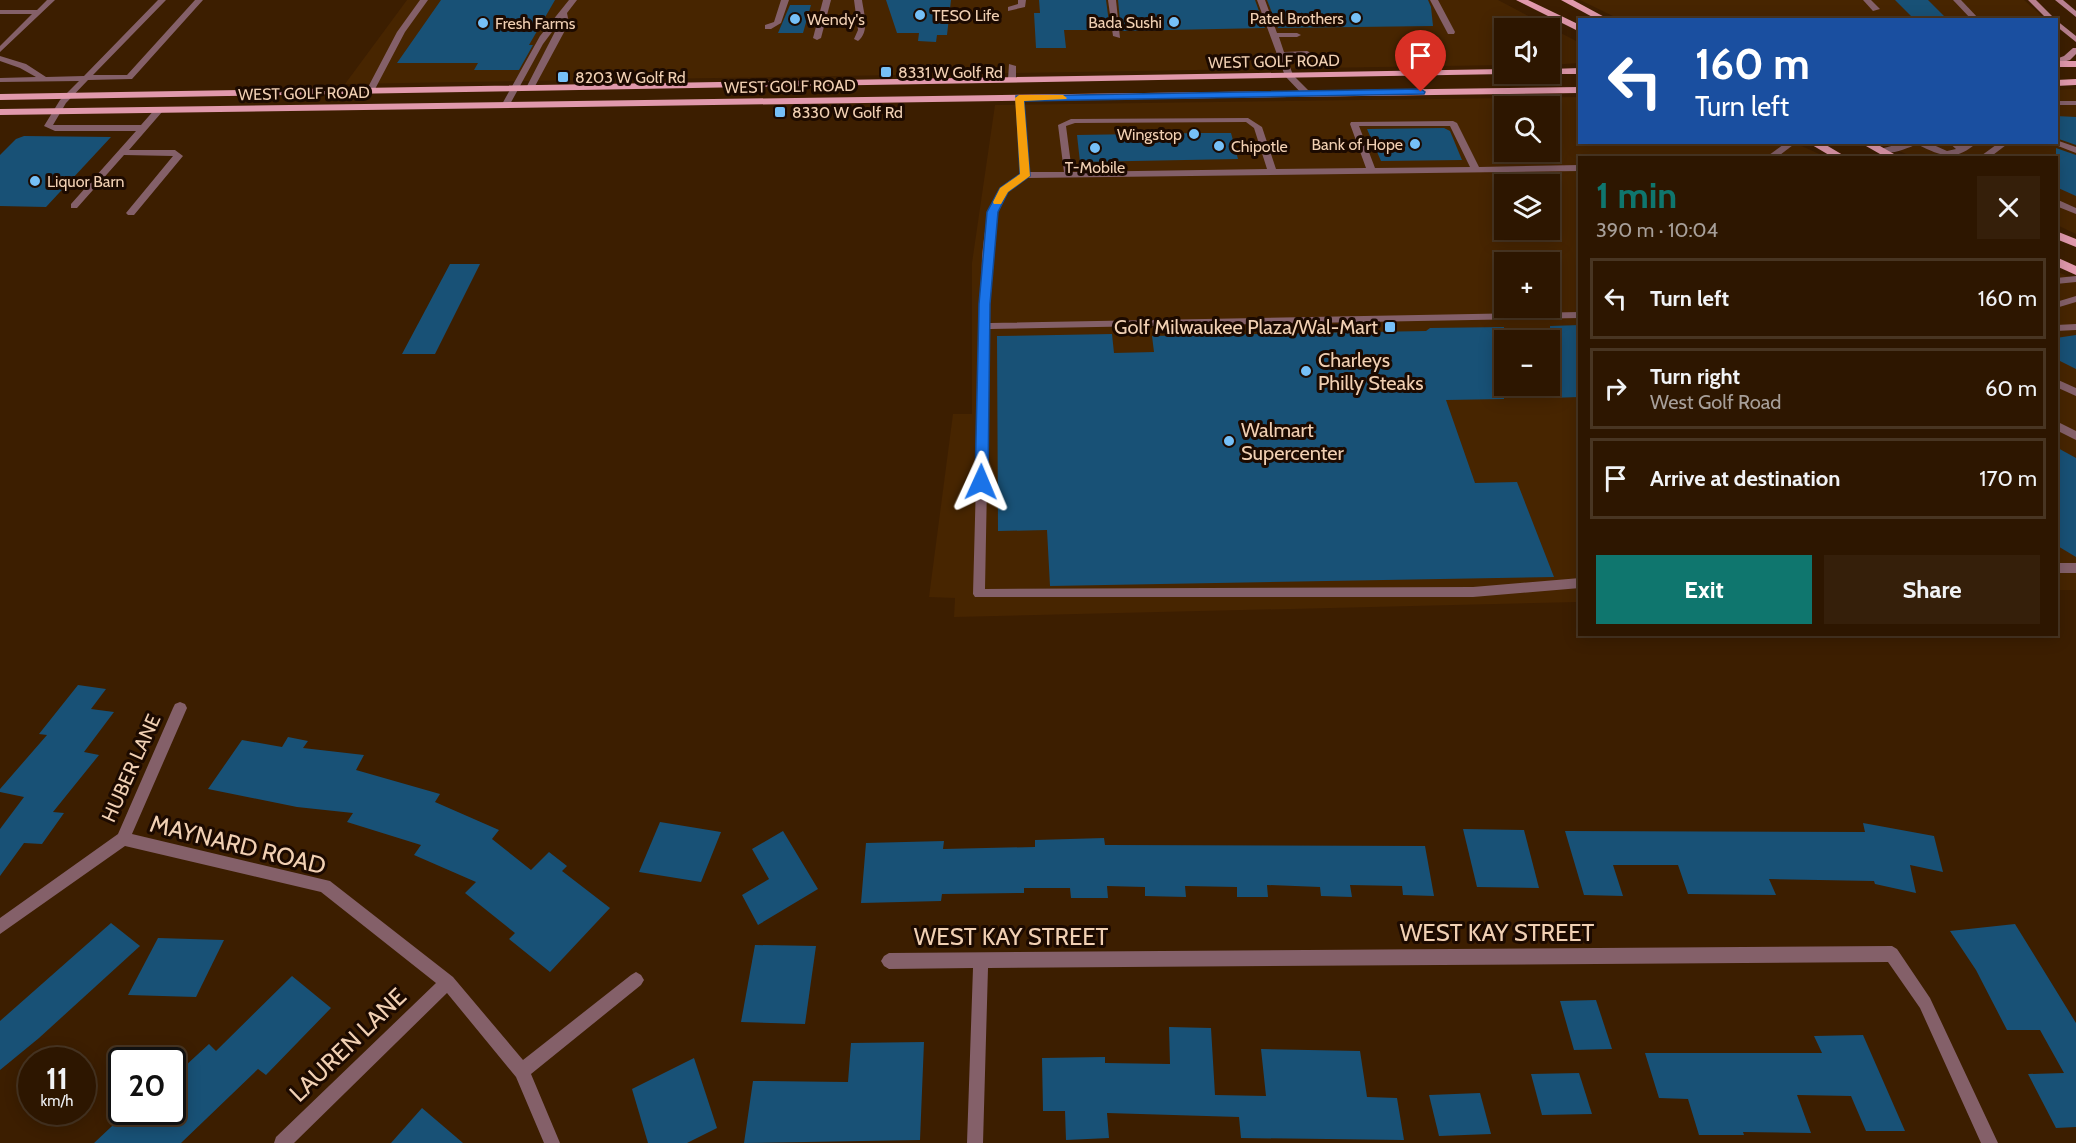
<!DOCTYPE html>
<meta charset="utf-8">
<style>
body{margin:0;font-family:Cabin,sans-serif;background:#351f0a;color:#f1f3f6;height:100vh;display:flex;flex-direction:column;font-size:22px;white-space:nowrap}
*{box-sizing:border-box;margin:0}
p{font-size:20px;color:#a79f99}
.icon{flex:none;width:33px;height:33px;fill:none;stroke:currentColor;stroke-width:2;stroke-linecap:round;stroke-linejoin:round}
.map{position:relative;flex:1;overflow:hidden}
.drawer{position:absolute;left:1578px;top:156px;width:480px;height:480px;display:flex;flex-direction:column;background:#2d1600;border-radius:0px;box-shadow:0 3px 15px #0003,0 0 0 2px #483522}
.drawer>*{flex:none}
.guide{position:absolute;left:1578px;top:18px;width:480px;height:126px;border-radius:0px;box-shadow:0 3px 15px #0003,0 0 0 2px #483522;background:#1a4fa0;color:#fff;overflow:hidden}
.buttons{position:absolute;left:1494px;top:18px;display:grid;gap:12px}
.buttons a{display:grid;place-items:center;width:66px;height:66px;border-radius:0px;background:#2d1600;box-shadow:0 3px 15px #0003,0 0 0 2px #483522;font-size:30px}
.speed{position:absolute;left:18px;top:1047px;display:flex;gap:12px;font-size:30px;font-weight:700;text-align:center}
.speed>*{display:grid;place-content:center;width:78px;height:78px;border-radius:50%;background:#2d1600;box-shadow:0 3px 15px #0003,0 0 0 2px #483522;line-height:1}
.speed small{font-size:15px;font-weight:400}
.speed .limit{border:3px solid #111;border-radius:9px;background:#fff;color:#111}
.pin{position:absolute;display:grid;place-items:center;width:51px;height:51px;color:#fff;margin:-62px -26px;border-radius:50% 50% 50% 0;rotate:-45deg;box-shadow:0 0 6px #0007}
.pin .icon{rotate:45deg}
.me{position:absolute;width:66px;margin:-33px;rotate:1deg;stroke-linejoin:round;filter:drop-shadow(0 0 4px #0008)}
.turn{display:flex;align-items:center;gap:21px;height:126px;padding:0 18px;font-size:27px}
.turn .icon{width:78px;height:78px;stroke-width:2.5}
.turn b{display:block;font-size:42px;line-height:51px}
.round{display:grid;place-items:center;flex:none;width:63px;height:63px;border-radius:0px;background:#351f0a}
.headline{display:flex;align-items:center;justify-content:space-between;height:102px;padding:0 18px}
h1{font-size:36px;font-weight:800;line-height:45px;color:#0f766e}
.primary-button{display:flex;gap:12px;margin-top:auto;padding:12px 18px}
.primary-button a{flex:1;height:69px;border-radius:0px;background:#0f766e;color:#fff;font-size:24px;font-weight:800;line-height:69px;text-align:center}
.primary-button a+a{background:#351f0a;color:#f1f3f6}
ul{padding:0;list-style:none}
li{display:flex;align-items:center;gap:18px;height:81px;margin:0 12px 9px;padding:0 6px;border:3px solid #483522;border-radius:0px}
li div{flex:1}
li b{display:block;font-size:22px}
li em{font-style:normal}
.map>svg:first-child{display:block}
</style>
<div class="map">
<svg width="2076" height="1143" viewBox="0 0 2076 1143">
<rect width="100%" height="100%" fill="#3c1e00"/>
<!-- built -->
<g fill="#472500" fill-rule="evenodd">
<path d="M 407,0 L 1498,0 L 1580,43 L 1579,63 L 1550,65 L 1550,28 L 1504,28 L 1504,65 L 345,84 Z"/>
<path d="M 1580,0 L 2024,0 L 2045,19 L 1621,20 Z"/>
<path d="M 2076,89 L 2076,234 L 2057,225 L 2056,158 L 1913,157 L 1881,143 L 2056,142 L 2057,90 Z"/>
<path d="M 1579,97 L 1580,142 L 1795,143 L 1826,157 L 1580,158 L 1579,602 L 954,617 L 955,598 L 929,597 L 953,414 L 972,414 L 972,263 L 995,105 ZM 1504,106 L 1550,106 L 1550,152 L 1504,152 ZM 1504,184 L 1550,184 L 1550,230 L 1504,230 ZM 1504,262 L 1550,262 L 1550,308 L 1504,308 ZM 1504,340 L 1550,340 L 1550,386 L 1504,386 Z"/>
<path d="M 2056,271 L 2076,280 L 2076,590 L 2057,590 Z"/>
</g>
<!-- building -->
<g fill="#185176">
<path d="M 441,0 L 555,0 L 529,45 L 533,45 L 519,70 L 474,70 L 478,63 L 397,63 Z"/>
<path d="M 886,0 L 951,0 L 947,35 L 937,35 L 936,42 L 918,41 L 919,33 L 897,33 Z"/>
<path d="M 1039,0 L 1106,0 L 1110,30 L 1064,30 L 1066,48 L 1036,48 L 1034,13 L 1040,13 Z"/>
<path d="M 1118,0 L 1255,0 L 1265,28 L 1121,31 Z"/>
<path d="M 1267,0 L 1428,0 L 1431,7 L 1433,26 L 1278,28 Z"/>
<path d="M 1895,0 L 1928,0 L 1948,20 L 1915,20 Z"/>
<path d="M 790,5 L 811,5 L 803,33 L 778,33 Z"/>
<path d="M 2056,116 L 2076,117 L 2076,145 L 2056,138 Z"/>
<path d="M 1444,128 L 1450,131 L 1462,160 L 1381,161 L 1367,129 Z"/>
<path d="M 1200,133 L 1231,133 L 1238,159 L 1080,162 L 1077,135 Z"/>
<path d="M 24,136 L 111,137 L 46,207 L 0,206 L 0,155 L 16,139 Z"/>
<path d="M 2056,148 L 2076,155 L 2076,196 L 2056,187 Z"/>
<path d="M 450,264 L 480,264 L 435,354 L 402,354 Z"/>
<path d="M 1580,325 L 1580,397 L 1550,398 L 1550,326 Z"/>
<path d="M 1504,327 L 1504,399 L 1446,400 L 1475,483 L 1517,482 L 1554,577 L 1050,586 L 1047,530 L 998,531 L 997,336 L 1112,334 L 1114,353 L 1154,352 L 1152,336 L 1426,331 L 1430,328 Z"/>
<path d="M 2076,335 L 2076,369 L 2056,359 L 2056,338 Z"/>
<path d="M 2056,447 L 2076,458 L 2076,557 L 2056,545 Z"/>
<path d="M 78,685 L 106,689 L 91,709 L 114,712 L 84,752 L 99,755 L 53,812 L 64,813 L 42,844 L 24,843 L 0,876 L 0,829 L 24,797 L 0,792 L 0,789 L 47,735 L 39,734 Z"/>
<path d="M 288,737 L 308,741 L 303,748 L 364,755 L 356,770 L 440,794 L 435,802 L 499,830 L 492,839 L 531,870 L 549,852 L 567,866 L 562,871 L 610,908 L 550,972 L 509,939 L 515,933 L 465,893 L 476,882 L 414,855 L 421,845 L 347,822 L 353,813 L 297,807 L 208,789 L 242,740 L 282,747 Z"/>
<path d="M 660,822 L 721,832 L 701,882 L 639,872 Z"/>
<path d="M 1863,823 L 1934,836 L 1943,872 L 1910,865 L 1916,893 L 1875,884 L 1874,881 L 1769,879 L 1776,895 L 1688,894 L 1678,865 L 1613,865 L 1623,896 L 1584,895 L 1565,831 L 1865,832 Z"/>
<path d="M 1463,829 L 1524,830 L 1539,888 L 1477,887 Z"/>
<path d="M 783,831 L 818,889 L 758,925 L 742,895 L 769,879 L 752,849 Z"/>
<path d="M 1104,838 L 1105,845 L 1425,846 L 1434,896 L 1403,895 L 1402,886 L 1350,885 L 1352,897 L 1321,896 L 1320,887 L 1267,885 L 1268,897 L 1237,897 L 1237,887 L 1185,886 L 1186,897 L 1145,896 L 1145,887 L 1107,886 L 1108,898 L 1071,898 L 1070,888 L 1024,888 L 1024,893 L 942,894 L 941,901 L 861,903 L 866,843 L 944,841 L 943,849 L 1035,847 L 1035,840 Z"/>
<path d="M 111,923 L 140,946 L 39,1038 L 0,1070 L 0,1021 Z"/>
<path d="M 2015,924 L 2076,1023 L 2076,1127 L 2056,1128 L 2028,1074 L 2064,1073 L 2040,1030 L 2007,1030 L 1976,970 L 1950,931 Z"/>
<path d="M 158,938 L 224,940 L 196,997 L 128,995 Z"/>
<path d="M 755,945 L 816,946 L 805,1024 L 741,1022 Z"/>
<path d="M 292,976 L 331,1008 L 266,1075 L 258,1069 L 181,1143 L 94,1143 L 127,1112 L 172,1112 L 172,1078 L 209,1044 L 216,1051 Z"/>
<path d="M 1596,1000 L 1612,1049 L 1574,1050 L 1560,1001 Z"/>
<path d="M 1169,1027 L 1211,1028 L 1215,1095 L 1266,1096 L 1261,1049 L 1360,1051 L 1367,1097 L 1397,1098 L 1404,1140 L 1241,1138 L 1239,1117 L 1107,1113 L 1109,1138 L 1066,1140 L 1065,1111 L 1043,1111 L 1042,1058 L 1105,1057 L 1105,1063 L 1170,1064 Z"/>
<path d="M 1863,1035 L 1905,1131 L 1866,1131 L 1851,1096 L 1797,1095 L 1811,1133 L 1743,1132 L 1744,1135 L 1699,1135 L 1688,1099 L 1659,1098 L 1645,1053 L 1822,1053 L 1814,1036 Z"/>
<path d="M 924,1042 L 920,1140 L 744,1143 L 753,1081 L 848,1082 L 851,1043 Z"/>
<path d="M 694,1058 L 717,1128 L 687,1143 L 648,1143 L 632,1089 Z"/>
<path d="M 1579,1073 L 1592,1114 L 1542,1115 L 1531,1074 Z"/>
<path d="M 1480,1093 L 1491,1134 L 1439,1136 L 1429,1095 Z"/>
<path d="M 422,1108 L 463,1143 L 391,1143 Z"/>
</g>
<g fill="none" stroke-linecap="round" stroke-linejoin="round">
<!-- service -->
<g fill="#846069" fill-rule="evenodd">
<path d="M 47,0 L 55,0 L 0,52 L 0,46 L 32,14 L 0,14 L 0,10 L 37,10 Z"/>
<path d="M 158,0 L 166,0 L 93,75 L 127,75 L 195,0 L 203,0 L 132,79 L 88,80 L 66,103 L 53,125 L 141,125 L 156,108 L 159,108 L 163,110 L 162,112 L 129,150 L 175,150 L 183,156 L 134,215 L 128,215 L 126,213 L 173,156 L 124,155 L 77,208 L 71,208 L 71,204 L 136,131 L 55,131 L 44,126 L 60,100 L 79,81 L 0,82 L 0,78 L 36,77 L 20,68 L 0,61 L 0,56 L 26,64 L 46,77 L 84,76 Z"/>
<path d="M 420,0 L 428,0 L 405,32 L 374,91 L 367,93 L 366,91 L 397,32 Z"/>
<path d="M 569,0 L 577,0 L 567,13 L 569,23 L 534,88 L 530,90 L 526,88 L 561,20 L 543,44 L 509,106 L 502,108 L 501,106 L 540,36 Z"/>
<path d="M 781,0 L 789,0 L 781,23 L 771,29 L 765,29 L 765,25 L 774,22 Z"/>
<path d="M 823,0 L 831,0 L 821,38 L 817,40 L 813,38 Z"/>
<path d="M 854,0 L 862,0 C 864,14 870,32 858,41 L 854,39 L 858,30 Z"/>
<path d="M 1018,0 L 1026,0 L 1025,7 L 1008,11 L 1008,7 L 1018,4 Z"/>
<path d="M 1108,0 L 1116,0 L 1120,38 L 1113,36 Z"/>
<path d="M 1257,0 L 1265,0 L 1277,33 L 1297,33 L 1301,35 L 1297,37 L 1279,37 L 1284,52 L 1307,51 L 1311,53 L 1307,55 L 1286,56 L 1293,75 L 1310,92 L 1310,96 L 1304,96 L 1285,76 Z"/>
<path d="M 1430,0 L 1438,0 L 1455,32 L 1454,34 L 1448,34 Z"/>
<path d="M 1863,0 L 1871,0 L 1880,9 L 1873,11 Z"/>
<path d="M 1953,0 L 1961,0 L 1980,20 L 1972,20 Z"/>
<path d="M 1009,64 L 1016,66 L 1016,80 L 1012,82 L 1008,80 Z"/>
<path d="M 1016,96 L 1023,98 L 1029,172 L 1064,172 L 1058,125 L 1071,119 L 1248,118 L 1262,127 L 1276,169 L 1366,168 L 1350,124 L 1351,122 L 1453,121 L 1457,123 L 1479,167 L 1580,165 L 1580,171 L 1027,178 C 1021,182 1013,185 1008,191 C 987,217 990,290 990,323 L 1580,312 L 1580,318 L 990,329 L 985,589 L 1473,587 L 1580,578 L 1580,588 L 1473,597 L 975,597 L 973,594 L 982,256 C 985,234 986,206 1001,188 C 1006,182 1014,178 1021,174 ZM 1246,122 L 1254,128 L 1267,169 L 1072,172 L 1066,126 L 1075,123 ZM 1359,126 L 1450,126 L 1470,167 L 1375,168 Z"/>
<rect x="2056" y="101" width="20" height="4"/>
<path d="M 2056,140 L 2076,147 L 2076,153 L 2053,144 L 2052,142 L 2056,142 Z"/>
<path d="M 1787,142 L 1797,142 L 1776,158 L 1765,158 Z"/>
<path d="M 1907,142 L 1927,142 L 1947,151 L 1956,149 L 1948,142 L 1958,142 L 1963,146 L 1968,142 L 1978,142 C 1955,162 1942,157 1917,144 C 1906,149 1887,157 1876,150 Z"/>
<path d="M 2000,142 L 2010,142 L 1989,158 L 1978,158 Z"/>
<path d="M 2056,199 L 2076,208 L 2076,214 L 2056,206 Z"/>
<path d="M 2076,276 L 2076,282 L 2056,284 L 2056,278 Z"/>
<path d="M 2076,296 L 2076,302 L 2056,308 L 2056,302 Z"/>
<path d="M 2076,324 L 2076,330 L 2056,331 L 2056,325 Z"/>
<path d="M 2056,379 L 2076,388 L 2076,396 L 2056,387 Z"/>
<path d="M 2056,421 L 2076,431 L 2076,440 L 2056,430 Z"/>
<rect x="2056" y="563" width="20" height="10"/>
</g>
<!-- minor -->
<g fill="#846069" fill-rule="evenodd">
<path d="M 180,702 L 185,704 L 187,708 L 132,834 L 330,881 L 453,977 L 523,1060 L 631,975 L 636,972 L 641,975 L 644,980 L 641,985 L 531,1074 L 560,1143 L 544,1143 L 516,1077 L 447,993 L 294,1143 L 274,1143 L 276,1137 L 436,983 L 321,892 L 125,846 L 0,934 L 0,918 L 118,834 L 173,708 L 175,704 Z"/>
<path d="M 1892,946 L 1897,949 L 1930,998 L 1998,1143 L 1981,1143 L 1920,1008 L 1888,962 L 988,968 L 983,1143 L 967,1143 L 973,968 L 889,969 L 884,966 L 881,961 L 884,956 L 889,953 Z"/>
</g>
<!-- secondary -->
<g fill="#b8808f" fill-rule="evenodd">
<path d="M 2028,0 L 2036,0 L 2056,20 L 2048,20 Z"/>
<path d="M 2055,0 L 2063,0 L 2076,11 L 2076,17 Z"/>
<path d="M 2056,20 L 2076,36 L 2076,42 L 2056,26 Z"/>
<path d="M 2073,48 L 2076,48 L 2076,54 L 2070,60 L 2056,64 L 2056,59 L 2064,56 Z"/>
</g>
<!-- primary -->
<g fill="#e199ac" fill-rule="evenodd">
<path d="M 1516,0 L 1528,0 L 1580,25 L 1580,32 Z"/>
<path d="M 1561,0 L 1573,0 L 1610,20 L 1598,20 Z"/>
<rect x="2056" y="61" width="20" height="6"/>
<path d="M 1580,68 L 1580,74 L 1546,74 L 1550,74 L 1550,69 Z"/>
<path d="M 1504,69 L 1504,74 L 1507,74 L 0,100 L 0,94 Z"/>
<path d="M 2076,79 L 2076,85 L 2056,86 L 2056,80 Z"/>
<path d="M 1580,87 L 1580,93 L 0,115 L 0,109 Z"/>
<path d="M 1807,142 L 1821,142 L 1848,158 L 1834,158 Z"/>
<path d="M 1859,142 L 1873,142 L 1901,158 L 1887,158 Z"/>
<path d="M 2056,231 L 2076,239 L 2076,247 L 2056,239 Z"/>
<path d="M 2056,257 L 2076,266 L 2076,275 L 2056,266 Z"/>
</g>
</g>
<!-- route -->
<path fill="#1a73e8" stroke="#114b97" stroke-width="1.5" d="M 1421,89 L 1425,92 L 1424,94 L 1024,101 L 1030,176 L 1008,192 L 998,212 L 990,304 L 988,482 L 981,487 L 977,486 L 975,482 L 979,304 L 987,212 L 1000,188 L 1020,174 L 1016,96 Z"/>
<!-- slow -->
<path fill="#f59e0b" d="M 1063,95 L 1067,98 L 1066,99 L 1024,101 L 1030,176 L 1008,192 L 1001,204 L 994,204 L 993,202 L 1000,188 L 1020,174 L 1015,98 L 1019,95 Z"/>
<!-- markers -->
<g fill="#76c0f7" stroke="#1c0a00" stroke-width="2">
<circle cx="920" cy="15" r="6"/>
<circle cx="1356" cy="18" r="6"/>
<circle cx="795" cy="19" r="6"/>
<circle cx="1174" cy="22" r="6"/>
<circle cx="483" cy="23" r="6"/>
<rect x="880" y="66" width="12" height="12" rx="3"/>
<rect x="557" y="71" width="12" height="12" rx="3"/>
<rect x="774" y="106" width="12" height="12" rx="3"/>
<circle cx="1194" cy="134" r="6"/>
<circle cx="1415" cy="144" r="6"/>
<circle cx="1219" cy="146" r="6"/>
<circle cx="1095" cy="148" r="6"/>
<circle cx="35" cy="181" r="6"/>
<rect x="1384" y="321" width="12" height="12" rx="3"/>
<circle cx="1306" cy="371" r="6"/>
<circle cx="1229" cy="441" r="6"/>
</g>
<g text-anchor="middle" stroke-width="6" stroke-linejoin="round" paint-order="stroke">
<!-- far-poi labels -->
<g font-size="16" fill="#f1d0b3" stroke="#1c0a00" text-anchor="start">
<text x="932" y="21">TESO Life</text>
<text x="1344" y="24" text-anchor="end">Patel Brothers</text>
<text x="807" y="25">Wendy's</text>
<text x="1162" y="28" text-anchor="end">Bada Sushi</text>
<text x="495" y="29">Fresh Farms</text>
<text x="898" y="78">8331 W Golf Rd</text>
<text x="575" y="83">8203 W Golf Rd</text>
<text x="792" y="118">8330 W Golf Rd</text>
<text x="1182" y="140" text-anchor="end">Wingstop</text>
<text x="1403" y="150" text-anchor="end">Bank of Hope</text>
<text x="1231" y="152">Chipotle</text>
<text x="1095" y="173" text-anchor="middle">T-Mobile</text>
<text x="47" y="187">Liquor Barn</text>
</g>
<!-- far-street labels -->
<g font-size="16" fill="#f1d0b3" stroke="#1c0a00">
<text transform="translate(1274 61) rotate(-1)" y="6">WEST GOLF ROAD</text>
<text transform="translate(790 86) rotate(-1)" y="6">WEST GOLF ROAD</text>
<text transform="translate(304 93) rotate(-1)" y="6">WEST GOLF ROAD</text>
</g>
<!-- poi labels -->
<g font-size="20" fill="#f1d0b3" stroke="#1c0a00" text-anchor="start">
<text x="1378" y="334" text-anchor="end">Golf Milwaukee Plaza/Wal-Mart</text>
<text x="1318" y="367">Charleys<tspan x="1318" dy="23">Philly Steaks</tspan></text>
<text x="1241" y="437">Walmart<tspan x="1241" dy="23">Supercenter</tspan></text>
</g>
<!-- street labels -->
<g font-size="20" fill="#f1d0b3" stroke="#1c0a00">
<text transform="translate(131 768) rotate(-66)" y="7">HUBER LANE</text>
</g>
<!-- near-street labels -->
<g font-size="24" fill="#f1d0b3" stroke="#1c0a00">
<text transform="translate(238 845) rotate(14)" y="8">MAYNARD ROAD</text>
<text x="1497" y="941">WEST KAY STREET</text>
<text x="1011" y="945">WEST KAY STREET</text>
<text transform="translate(348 1045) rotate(-44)" y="8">LAUREN LANE</text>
</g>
</g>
</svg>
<div class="buttons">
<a><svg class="icon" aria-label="sound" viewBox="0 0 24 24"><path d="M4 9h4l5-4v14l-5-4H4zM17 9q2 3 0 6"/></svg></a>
<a><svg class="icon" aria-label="search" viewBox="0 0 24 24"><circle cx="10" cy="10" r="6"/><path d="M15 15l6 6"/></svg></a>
<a><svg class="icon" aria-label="layers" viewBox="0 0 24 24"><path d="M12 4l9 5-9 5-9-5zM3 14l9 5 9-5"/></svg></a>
<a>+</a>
<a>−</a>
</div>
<div class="speed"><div>11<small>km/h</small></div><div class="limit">20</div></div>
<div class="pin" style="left:1421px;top:92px;background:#d93025"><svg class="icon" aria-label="arrive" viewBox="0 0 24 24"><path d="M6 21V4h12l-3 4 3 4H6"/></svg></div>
<svg class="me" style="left:981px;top:482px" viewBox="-20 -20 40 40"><path d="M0-17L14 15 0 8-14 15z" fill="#1a73e8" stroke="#fff" stroke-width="4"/></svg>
<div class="guide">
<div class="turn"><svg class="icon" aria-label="left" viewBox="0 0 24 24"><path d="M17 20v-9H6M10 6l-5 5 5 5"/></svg><div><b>160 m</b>Turn left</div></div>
</div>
<section class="drawer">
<div class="headline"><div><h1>1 min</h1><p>390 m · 10:04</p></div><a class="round"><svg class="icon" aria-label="close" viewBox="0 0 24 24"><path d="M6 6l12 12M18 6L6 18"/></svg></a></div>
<ul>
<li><svg class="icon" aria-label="left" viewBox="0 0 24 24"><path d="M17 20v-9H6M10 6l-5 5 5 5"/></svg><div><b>Turn left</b></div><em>160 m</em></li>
<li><svg class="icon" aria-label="right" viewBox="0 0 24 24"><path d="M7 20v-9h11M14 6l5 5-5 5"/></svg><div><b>Turn right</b><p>West Golf Road</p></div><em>60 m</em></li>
<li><svg class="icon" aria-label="arrive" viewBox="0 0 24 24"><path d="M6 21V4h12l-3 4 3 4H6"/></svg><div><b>Arrive at destination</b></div><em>170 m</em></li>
</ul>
<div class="primary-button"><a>Exit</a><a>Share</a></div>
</section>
</div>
